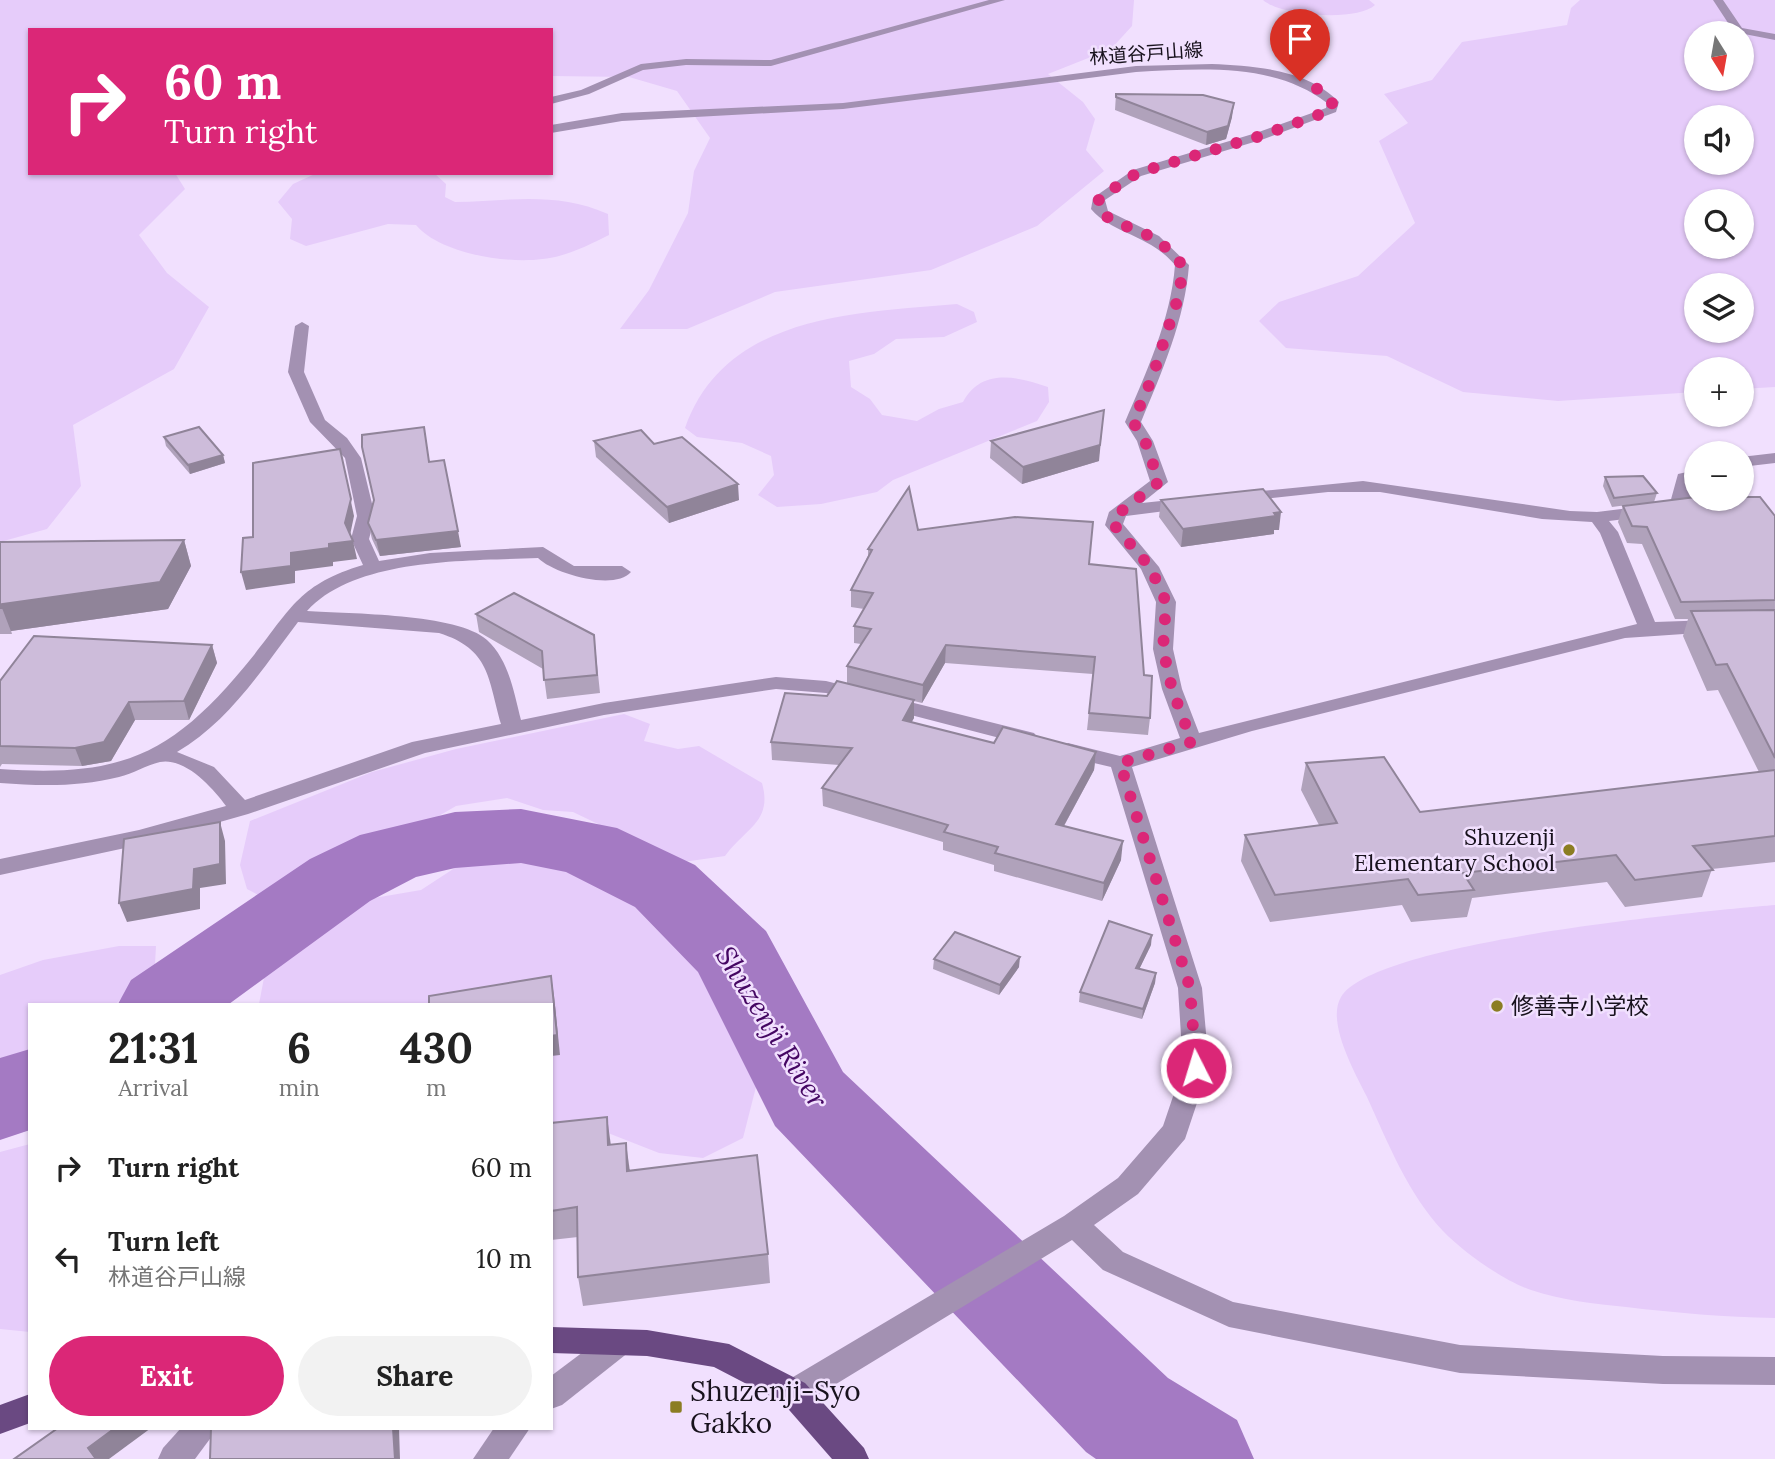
<!DOCTYPE html>
<meta charset="utf-8">
<style>
body{margin:0;font-family:Lora,"Noto Sans JP",serif;background:#f2f2f2;color:#222;height:100vh;display:flex;flex-direction:column;font-size:26px;white-space:nowrap}
*{box-sizing:border-box;margin:0}
p{font-size:23px;color:#767676}
.icon{flex:none;width:38px;height:38px;fill:none;stroke:currentColor;stroke-width:2;stroke-linecap:round;stroke-linejoin:round}
.map{position:relative;flex:1;overflow:hidden}
.drawer{position:absolute;left:28px;top:1003px;width:525px;height:427px;display:flex;flex-direction:column;background:#fff;border-radius:0px;box-shadow:0 2px 5px #0004}
.drawer>*{flex:none}
.hud{position:absolute;left:28px;top:28px;width:525px;height:147px;border-radius:0px;box-shadow:0 2px 5px #0004;background:#db2777;color:#fff;overflow:hidden}
.needle{width:46px;rotate:169deg}
.tools{position:absolute;left:1684px;top:21px;display:grid;gap:14px}
.tools a{display:grid;place-items:center;width:70px;height:70px;border-radius:50%;background:#fff;box-shadow:0 2px 5px #0004;font-size:35px}
.pin{position:absolute;display:grid;place-items:center;width:60px;height:60px;color:#fff;margin:-72px -30px;border-radius:50% 50% 50% 0;rotate:-45deg;box-shadow:0 0 7px #0007}
.pin .icon{rotate:45deg}
.me{position:absolute;width:77px;margin:-38px;rotate:355deg;stroke-linejoin:round;filter:drop-shadow(0 0 5px #0008)}
.turn{display:flex;align-items:center;gap:24px;height:147px;padding:0 21px;font-size:32px}
.turn .icon{width:91px;height:91px;stroke-width:2.5}
.turn b{display:block;font-size:49px;line-height:60px}
.eta{display:flex;justify-content:space-evenly;align-items:center;height:119px;text-align:center}
.eta b{font-size:42px;font-weight:800;line-height:49px}
.action{display:flex;gap:14px;margin-top:auto;padding:14px 21px}
.action a{flex:1;height:80px;border-radius:42px;background:#db2777;color:#fff;font-size:28px;font-weight:800;line-height:80px;text-align:center}
.action a+a{background:#f2f2f2;color:#222}
ul{padding:0;list-style:none}
li{display:flex;align-items:center;gap:21px;height:91px;padding:0 21px}
li div{flex:1}
li b{display:block;font-size:26px}
li em{font-style:normal}
.map>svg:first-child{display:block}
</style>
<div class="map">
<svg width="1775" height="1459" viewBox="0 0 1775 1459">
<rect width="100%" height="100%" fill="#f1e0fe"/>
<!-- green -->
<g fill="#e6ccfa" fill-rule="evenodd">
<path d="M 0,0 L 1134,0 L 1132,26 L 1111,49 L 1048,74 L 1083,102 L 1095,119 L 1086,150 L 1104,171 L 1037,226 L 931,270 L 775,292 L 687,329 L 620,329 L 649,290 L 688,213 L 694,171 L 710,138 L 677,91 L 629,77 L 551,76 L 551,30 L 30,30 L 30,173 L 175,173 L 185,189 L 139,235 L 167,273 L 209,307 L 174,369 L 73,425 L 81,486 L 47,529 L 0,542 Z"/>
<path d="M 1263,0 L 1369,0 L 1375,5 C 1357,22 1281,16 1263,0 Z"/>
<path d="M 1580,0 L 1775,0 L 1775,387 L 1741,389 L 1741,369 L 1696,369 L 1696,392 L 1558,401 L 1463,392 L 1387,356 L 1286,348 L 1259,321 L 1279,302 L 1358,276 L 1415,223 L 1379,141 L 1408,123 L 1384,94 L 1432,80 L 1462,42 L 1567,25 L 1571,8 ZM 1696,33 L 1741,33 L 1741,79 L 1696,79 ZM 1696,117 L 1741,117 L 1741,163 L 1696,163 ZM 1696,201 L 1741,201 L 1741,247 L 1696,247 ZM 1696,285 L 1741,285 L 1741,331 L 1696,331 Z"/>
<path d="M 317,173 L 434,173 L 446,184 L 445,197 L 455,202 C 509,201 556,191 608,214 L 609,235 C 593,243 577,251 559,256 C 520,267 442,256 416,225 L 388,224 L 306,246 L 290,239 L 292,219 L 278,202 L 293,184 Z"/>
<path d="M 957,304 L 974,312 L 977,322 L 944,337 L 896,339 L 874,354 L 849,361 L 851,387 L 870,399 L 882,415 L 917,421 L 939,409 L 963,402 C 981,368 1017,376 1048,387 L 1049,402 L 1037,421 L 893,480 L 877,492 L 821,504 L 777,507 L 758,495 L 774,475 L 771,456 L 742,443 L 697,437 L 685,428 C 725,314 856,313 957,304 Z"/>
<path d="M 624,714 L 650,724 L 644,741 L 678,749 L 699,746 L 762,783 C 773,822 745,828 725,856 L 683,862 L 613,843 L 598,824 L 573,812 L 543,810 L 507,798 L 456,806 L 411,832 L 337,855 L 304,879 L 264,898 L 247,889 L 240,865 L 250,821 L 372,772 L 456,749 Z"/>
<path d="M 467,860 L 551,862 L 582,869 L 671,919 L 685,944 L 728,1002 L 757,1083 L 743,1138 L 703,1158 L 659,1153 L 608,1133 L 551,1140 L 551,1004 L 259,1004 L 267,962 L 281,942 L 310,920 L 368,899 L 421,890 Z"/>
<path d="M 1775,905 L 1775,1318 C 1725,1317 1676,1313 1626,1307 C 1595,1304 1561,1300 1531,1290 C 1504,1281 1463,1252 1443,1231 C 1408,1194 1388,1143 1367,1097 C 1355,1073 1326,1022 1341,997 C 1374,941 1704,911 1775,905 Z"/>
<path d="M 119,946 L 156,946 L 155,964 L 116,1004 L 30,1004 L 30,1058 L 17,1069 L 0,1074 L 0,975 L 43,960 Z"/>
<path d="M 30,1144 L 30,1332 L 0,1329 L 0,1152 Z"/>
</g>
<g fill="none" stroke-linecap="round" stroke-linejoin="round">
<!-- river -->
<g fill="#a47ac3" fill-rule="evenodd">
<path d="M 521,809 L 617,828 L 695,865 L 766,931 L 843,1072 L 1168,1378 L 1237,1420 L 1254,1459 L 1096,1459 L 1086,1452 L 775,1126 L 698,972 L 635,907 L 566,872 L 521,863 L 455,868 L 416,877 L 370,901 L 229,1004 L 118,1004 L 131,980 L 310,859 L 360,835 L 455,812 Z"/>
<path d="M 30,1049 L 30,1130 L 0,1140 L 0,1058 Z"/>
</g>
<!-- minor -->
<g fill="#a391b2" fill-rule="evenodd">
<path d="M 989,0 L 1005,0 L 771,66 L 686,65 L 643,70 L 589,94 L 551,104 L 551,97 L 581,90 L 641,64 L 686,59 L 771,60 Z"/>
<path d="M 1713,0 L 1723,0 L 1742,28 L 1775,34 L 1775,40 L 1734,32 Z"/>
<path d="M 1212,64 C 1254,66 1307,69 1339,102 L 1336,112 L 1264,139 L 1141,176 L 1105,200 L 1108,211 L 1159,236 L 1189,265 C 1185,319 1162,372 1141,422 L 1153,441 L 1168,482 L 1142,503 L 1189,498 L 1198,503 L 1189,508 L 1126,516 L 1123,524 L 1159,567 L 1176,602 L 1173,649 L 1182,689 L 1199,733 L 1637,624 L 1600,533 L 1592,522 L 1542,519 L 1380,492 L 1328,492 L 1235,502 L 1232,498 L 1235,494 L 1241,493 L 1363,481 L 1570,511 L 1597,512 L 1670,503 L 1678,474 L 1696,470 L 1690,502 L 1681,512 L 1609,521 L 1618,532 L 1655,622 L 1713,620 L 1723,626 L 1713,632 L 1625,638 L 1252,731 L 1132,767 L 1202,988 L 1209,1067 L 1185,1139 L 1138,1194 L 1094,1225 L 1123,1252 L 1233,1302 L 1460,1345 L 1663,1356 L 1775,1357 L 1775,1385 L 1663,1384 L 1460,1373 L 1229,1327 L 1103,1270 L 1072,1240 L 805,1403 L 794,1407 L 783,1403 L 778,1393 L 783,1383 L 1064,1216 L 1118,1178 L 1163,1126 L 1183,1067 L 1178,988 L 1111,767 L 1060,755 L 1057,750 L 1068,743 L 1120,756 L 1180,738 L 1162,689 L 1153,649 L 1156,602 L 1141,569 L 1105,525 L 1109,512 L 1150,481 L 1137,441 L 1125,422 C 1146,373 1171,319 1175,265 C 1149,234 1112,234 1091,209 L 1093,198 L 1133,170 L 1256,133 L 1326,108 L 1327,103 C 1274,62 1200,69 1136,72 L 843,109 L 622,121 L 551,133 L 551,125 L 622,113 L 843,103 L 1136,66 Z"/>
<path d="M 302,322 L 309,326 L 304,372 L 325,420 L 347,438 L 361,458 L 375,516 L 369,539 L 379,561 L 430,553 L 543,547 L 574,566 L 622,566 L 631,572 C 615,591 554,574 538,558 C 469,561 356,557 307,611 C 349,614 458,613 487,640 C 509,660 514,693 521,720 L 604,703 L 776,677 L 826,681 L 1034,733 L 1038,738 L 1027,745 L 826,693 L 776,689 L 604,715 L 425,753 L 248,814 L 139,845 L 0,875 L 0,859 L 139,830 L 226,806 C 213,788 185,757 160,762 C 146,765 133,774 119,777 C 79,787 41,786 0,783 L 0,769 C 126,778 175,753 254,655 C 292,607 300,584 363,565 L 351,539 L 357,516 L 345,458 L 310,422 L 288,372 L 295,326 ZM 298,622 L 439,633 C 490,649 488,678 501,724 L 412,742 L 245,800 L 214,767 L 177,752 C 229,722 263,668 298,622 Z"/>
<path d="M 1775,453 L 1775,463 L 1741,467 L 1741,457 Z"/>
<path d="M 618,1330 L 629,1334 L 633,1343 L 629,1352 L 562,1405 L 551,1409 L 551,1376 L 607,1334 Z"/>
<path d="M 181,1428 L 218,1428 L 195,1459 L 158,1459 L 163,1448 Z"/>
<path d="M 494,1428 L 530,1428 L 509,1459 L 473,1459 Z"/>
</g>
<!-- major -->
<g fill="#6a4982" fill-rule="evenodd">
<path d="M 551,1327 L 647,1330 L 729,1344 L 805,1383 L 864,1448 L 869,1459 L 832,1459 L 783,1403 L 714,1367 L 647,1356 L 551,1353 Z"/>
<path d="M 30,1394 L 30,1423 L 0,1434 L 0,1405 Z"/>
</g>
</g>
<!-- wall -->
<g fill="#b0a2bb">
<path d="M 1116,94 L 1232,117 L 1226,139 L 1206,145 L 1115,110 Z"/>
<path d="M 164,437 L 223,455 L 225,463 L 190,474 L 166,446 Z"/>
<path d="M 594,441 L 654,444 L 739,500 L 669,523 L 596,457 Z"/>
<path d="M 991,441 L 1099,461 L 1022,484 L 990,458 Z"/>
<path d="M 362,447 L 429,462 L 461,547 L 380,556 L 372,539 L 368,523 L 374,501 Z"/>
<path d="M 1605,477 L 1657,493 L 1654,502 L 1775,516 L 1775,862 L 1712,869 L 1702,897 L 1625,907 L 1607,882 L 1472,898 L 1467,917 L 1411,922 L 1402,905 L 1270,922 L 1241,861 L 1245,835 L 1319,825 L 1301,790 L 1306,763 L 1420,812 L 1759,772 L 1718,690 L 1707,691 L 1683,636 L 1688,619 L 1675,619 L 1642,544 L 1627,543 L 1618,522 L 1623,506 L 1635,504 L 1612,507 L 1603,486 Z"/>
<path d="M 1161,500 L 1279,530 L 1274,530 L 1274,534 L 1181,547 L 1159,517 Z"/>
<path d="M 918,530 L 1089,564 L 1144,675 L 1150,718 L 1148,735 L 1087,730 L 1093,674 L 945,663 L 922,703 L 914,701 L 914,718 L 911,722 L 994,743 L 1096,752 L 1094,770 L 1064,826 L 1121,860 L 1102,901 L 994,871 L 994,865 L 943,850 L 943,842 L 823,806 L 822,788 L 839,765 L 772,760 L 771,742 L 827,696 L 847,683 L 847,666 L 861,644 L 854,643 L 854,626 L 864,609 L 851,607 L 851,590 L 868,556 L 868,549 Z"/>
<path d="M 184,540 L 191,566 L 168,609 L 11,631 L 12,634 L 0,634 L 0,542 Z"/>
<path d="M 476,614 L 594,635 L 600,693 L 547,699 L 543,669 L 479,632 Z"/>
<path d="M 212,645 L 217,663 L 189,720 L 135,720 L 111,761 L 82,766 L 2,764 L 0,767 L 0,681 Z"/>
<path d="M 1151,945 L 1139,969 L 1156,973 L 1155,983 L 1142,1019 L 1079,1002 L 1080,992 Z"/>
<path d="M 934,959 L 1019,967 L 999,995 L 933,969 Z"/>
<path d="M 551,1123 L 611,1145 L 630,1170 L 768,1254 L 770,1283 L 583,1306 L 578,1277 L 578,1237 L 551,1240 Z"/>
</g>
<!-- shaded-wall -->
<g fill="#908499">
<path d="M 1234,103 L 1232,117 L 1226,139 L 1206,145 L 1207,132 Z"/>
<path d="M 1104,410 L 1099,461 L 1022,484 L 1023,467 Z"/>
<path d="M 340,449 L 354,516 L 349,540 L 345,523 Z"/>
<path d="M 223,455 L 225,463 L 190,474 L 188,465 Z"/>
<path d="M 738,484 L 739,500 L 669,523 L 667,507 Z"/>
<path d="M 1281,512 L 1279,530 L 1274,530 L 1274,534 L 1181,547 L 1183,529 Z"/>
<path d="M 458,531 L 461,547 L 380,556 L 376,540 Z"/>
<path d="M 184,540 L 191,566 L 168,609 L 11,631 L 12,634 L 2,608 L 2,604 Z"/>
<path d="M 353,541 L 357,559 L 333,562 L 333,566 L 295,571 L 295,583 L 246,590 L 241,572 L 291,553 L 329,544 Z"/>
<path d="M 212,645 L 217,663 L 189,720 L 184,701 Z"/>
<path d="M 946,645 L 945,663 L 922,703 L 923,685 Z"/>
<path d="M 914,700 L 914,718 L 903,738 L 903,720 Z"/>
<path d="M 129,702 L 135,720 L 111,761 L 82,766 L 75,748 Z"/>
<path d="M 1096,752 L 1094,770 L 1055,842 L 1056,824 Z"/>
<path d="M 220,822 L 225,841 L 226,884 L 200,888 L 200,909 L 127,922 L 119,903 L 194,869 Z"/>
<path d="M 1123,841 L 1121,860 L 1102,901 L 1104,883 Z"/>
<path d="M 1152,935 L 1151,945 L 1135,978 L 1136,968 Z"/>
<path d="M 1020,957 L 1019,967 L 999,995 L 1000,985 Z"/>
<path d="M 1156,973 L 1155,983 L 1142,1019 L 1143,1009 Z"/>
<path d="M 551,976 L 554,996 L 560,1055 L 551,1056 Z"/>
<path d="M 607,1117 L 611,1146 L 608,1145 Z"/>
<path d="M 626,1143 L 630,1172 L 627,1171 Z"/>
<path d="M 115,1428 L 151,1428 L 109,1459 L 93,1459 L 88,1448 Z"/>
<path d="M 393,1428 L 399,1428 L 400,1459 L 395,1459 Z"/>
</g>
<!-- building -->
<g fill="#cdbcda" stroke="#908499" stroke-width="2">
<path d="M 1116,94 L 1203,95 L 1234,103 L 1228,126 L 1207,132 L 1116,97 Z"/>
<path d="M 1104,410 L 1100,445 L 1023,467 L 991,441 Z"/>
<path d="M 199,427 L 223,455 L 188,465 L 164,437 Z"/>
<path d="M 424,427 L 429,462 L 444,460 L 458,531 L 376,540 L 368,523 L 374,500 L 362,447 L 362,435 Z"/>
<path d="M 641,430 L 654,444 L 682,437 L 738,484 L 667,507 L 594,441 Z"/>
<path d="M 340,449 L 351,499 L 345,523 L 353,541 L 329,544 L 329,548 L 291,553 L 291,566 L 241,572 L 243,538 L 253,537 L 253,463 Z"/>
<path d="M 1643,476 L 1657,493 L 1614,498 L 1605,477 Z"/>
<path d="M 909,487 L 918,530 L 1015,517 L 1093,522 L 1089,564 L 1136,569 L 1144,675 L 1152,676 L 1150,718 L 1089,713 L 1095,657 L 946,645 L 923,685 L 847,666 L 871,629 L 854,626 L 873,593 L 851,590 L 872,550 L 868,549 Z"/>
<path d="M 1263,489 L 1281,512 L 1274,513 L 1276,516 L 1183,529 L 1161,500 Z"/>
<path d="M 1696,497 L 1696,499 L 1741,499 L 1741,497 L 1760,497 L 1775,516 L 1775,600 L 1681,602 L 1647,527 L 1632,526 L 1623,506 Z"/>
<path d="M 184,540 L 160,582 L 2,604 L 2,608 L 0,608 L 0,542 Z"/>
<path d="M 514,593 L 594,635 L 597,675 L 544,680 L 542,651 L 476,614 Z"/>
<path d="M 1775,610 L 1775,758 L 1727,664 L 1716,665 L 1691,611 Z"/>
<path d="M 34,636 L 212,645 L 184,701 L 129,702 L 104,742 L 75,748 L 0,746 L 0,681 Z"/>
<path d="M 837,681 L 914,700 L 903,720 L 994,743 L 1003,727 L 1096,752 L 1056,824 L 1123,841 L 1104,883 L 995,853 L 998,847 L 944,832 L 948,825 L 822,788 L 852,748 L 771,742 L 785,693 L 827,696 Z"/>
<path d="M 1384,757 L 1420,812 L 1775,770 L 1775,836 L 1693,846 L 1713,870 L 1635,880 L 1616,855 L 1463,873 L 1474,890 L 1418,895 L 1408,879 L 1275,895 L 1245,835 L 1337,823 L 1306,763 Z"/>
<path d="M 220,822 L 220,864 L 194,869 L 193,889 L 119,903 L 124,839 Z"/>
<path d="M 1109,921 L 1152,935 L 1136,968 L 1156,973 L 1143,1009 L 1080,992 Z"/>
<path d="M 955,932 L 1020,957 L 1000,985 L 934,959 Z"/>
<path d="M 551,976 L 557,1035 L 551,1036 L 551,1004 L 429,1004 L 429,996 Z"/>
<path d="M 607,1117 L 608,1145 L 626,1143 L 627,1171 L 757,1155 L 768,1254 L 578,1277 L 577,1207 L 551,1211 L 551,1123 Z"/>
<path d="M 58,1428 L 115,1428 L 88,1448 L 96,1459 L 14,1459 Z"/>
<path d="M 211,1428 L 393,1428 L 395,1459 L 210,1459 Z"/>
</g>
<g fill="none" stroke-linecap="round" stroke-linejoin="round">
<!-- route -->
<path stroke="#db2777" stroke-width="12" stroke-dasharray="0 21.6" d="M 1196,1068 L 1190,988 L 1120,763 L 1192,742 L 1172,689 L 1163,649 L 1166,602 L 1150,567 L 1114,525 L 1115,516 L 1159,482 L 1145,441 L 1133,422 L 1152,378 L 1180,292 L 1182,265 C 1172,252 1159,240 1143,233 C 1126,225 1111,223 1098,209 L 1099,198 L 1137,173 L 1260,136 L 1332,110 L 1332,102 L 1322,91 L 1300,81"/>
</g>
<!-- markers -->
<g fill="#8b7d23" stroke="#f1e0fe" stroke-width="2.5">
<circle cx="1569" cy="850" r="7"/>
<circle cx="1497" cy="1006" r="7"/>
<rect x="669" y="1400" width="14" height="14" rx="3.5"/>
</g>
<g text-anchor="middle" stroke-width="5" stroke-linejoin="round" paint-order="stroke">
<!-- far-street labels -->
<g font-size="19" fill="#18121d" stroke="#f1e0fe">
<text transform="translate(1146 53) rotate(-4)" y="7">林道谷戸山線</text>
</g>
<!-- poi labels -->
<g font-size="23" fill="#18121d" stroke="#f1e0fe" text-anchor="end">
<text x="1555" y="845">Shuzenji<tspan x="1555" dy="26">Elementary School</tspan></text>
<text x="1511" y="1014" text-anchor="start">修善寺小学校</text>
</g>
<!-- near-water labels -->
<g font-size="28" font-style="italic" fill="#440662" stroke="#f1e0fe">
<text transform="translate(772 1027) rotate(58)" y="10">Shuzenji River</text>
</g>
<!-- near-poi labels -->
<g font-size="28" fill="#18121d" stroke="#f1e0fe" text-anchor="start">
<text x="690" y="1401">Shuzenji-Syo<tspan x="690" dy="32">Gakko</tspan></text>
</g>
</g>
</svg>
<div class="tools">
<a><svg class="needle" viewBox="-14 -14 28 28"><path d="M0-13l5 13h-10z" fill="#e53935"/><path d="M0 13l5-13h-10z" fill="#767676"/></svg></a>
<a><svg class="icon" aria-label="sound" viewBox="0 0 24 24"><path d="M4 9h4l5-4v14l-5-4H4zM17 9q2 3 0 6"/></svg></a>
<a><svg class="icon" aria-label="search" viewBox="0 0 24 24"><circle cx="10" cy="10" r="6"/><path d="M15 15l6 6"/></svg></a>
<a><svg class="icon" aria-label="layers" viewBox="0 0 24 24"><path d="M12 4l9 5-9 5-9-5zM3 14l9 5 9-5"/></svg></a>
<a>+</a>
<a>−</a>
</div>
<div class="pin" style="left:1300px;top:81px;background:#d93025"><svg class="icon" aria-label="arrive" viewBox="0 0 24 24"><path d="M6 21V4h12l-3 4 3 4H6"/></svg></div>
<svg class="me" style="left:1196px;top:1068px" viewBox="-20 -20 40 40"><circle r="17" fill="#db2777" stroke="#fff" stroke-width="3"/><path d="M0-11L8 9 0 5-8 9z" fill="#fff"/></svg>
<div class="hud">
<div class="turn"><svg class="icon" aria-label="right" viewBox="0 0 24 24"><path d="M7 20v-9h11M14 6l5 5-5 5"/></svg><div><b>60 m</b>Turn right</div></div>
</div>
<section class="drawer">
<div class="eta">
<div><b>21:31</b><p>Arrival</p></div>
<div><b>6</b><p>min</p></div>
<div><b>430</b><p>m</p></div>
</div>
<ul>
<li><svg class="icon" aria-label="right" viewBox="0 0 24 24"><path d="M7 20v-9h11M14 6l5 5-5 5"/></svg><div><b>Turn right</b></div><em>60 m</em></li>
<li><svg class="icon" aria-label="left" viewBox="0 0 24 24"><path d="M17 20v-9H6M10 6l-5 5 5 5"/></svg><div><b>Turn left</b><p>林道谷戸山線</p></div><em>10 m</em></li>
</ul>
<div class="action"><a>Exit</a><a>Share</a></div>
</section>
</div>
